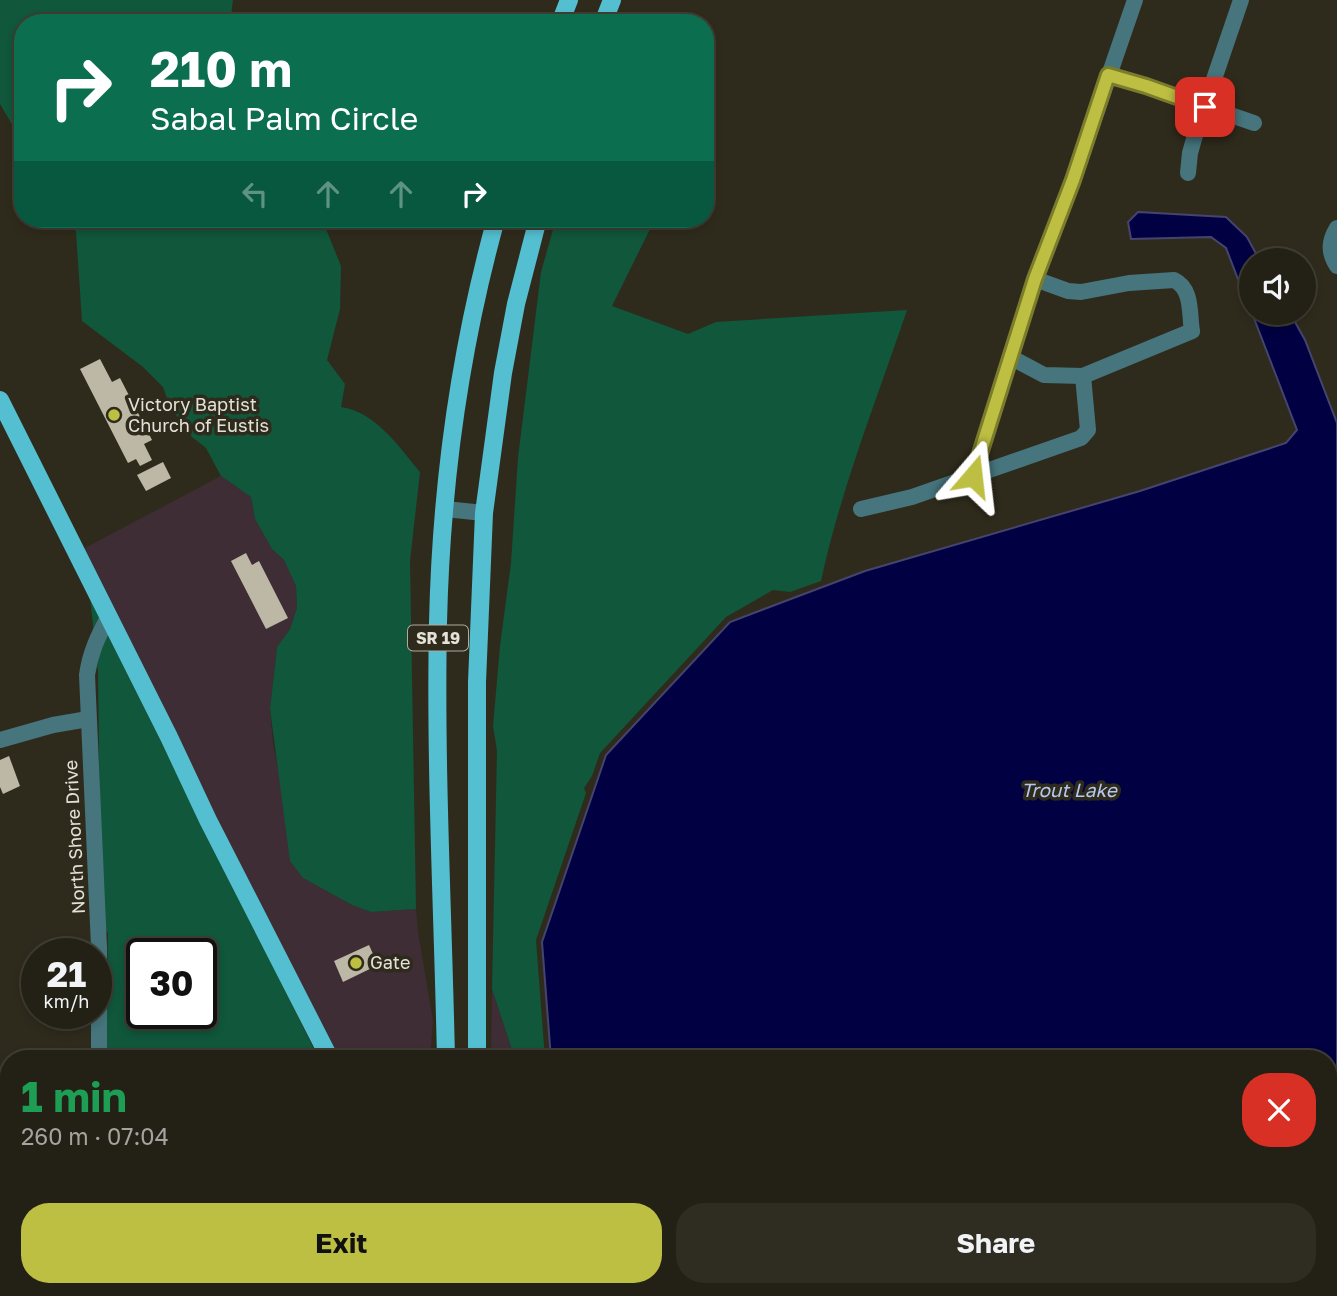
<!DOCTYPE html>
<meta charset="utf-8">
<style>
body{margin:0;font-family:"Golos Text",sans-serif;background:#2f2d22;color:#f1f3f6;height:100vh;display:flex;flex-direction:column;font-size:26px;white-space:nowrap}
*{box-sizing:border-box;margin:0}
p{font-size:23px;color:#a3a3a0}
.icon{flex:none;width:38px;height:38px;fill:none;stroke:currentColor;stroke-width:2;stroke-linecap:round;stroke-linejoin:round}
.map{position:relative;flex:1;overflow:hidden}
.sheet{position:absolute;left:0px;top:1050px;width:1337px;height:247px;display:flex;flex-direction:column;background:#232015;border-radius:28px 28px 0 0;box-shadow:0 4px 10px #0003,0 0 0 2px #403e34}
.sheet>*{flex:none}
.banner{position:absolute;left:14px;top:14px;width:700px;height:214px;border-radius:28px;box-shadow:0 4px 10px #0003,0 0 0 2px #403e34;background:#0b6e4f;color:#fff;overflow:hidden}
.controls{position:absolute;left:1239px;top:248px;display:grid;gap:14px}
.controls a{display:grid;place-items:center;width:77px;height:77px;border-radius:50%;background:#232015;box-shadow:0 4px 10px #0003,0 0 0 2px #403e34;font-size:35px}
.speed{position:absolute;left:21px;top:938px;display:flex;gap:14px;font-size:35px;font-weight:700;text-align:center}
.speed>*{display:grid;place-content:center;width:91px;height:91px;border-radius:50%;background:#232015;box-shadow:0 4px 10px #0003,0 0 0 2px #403e34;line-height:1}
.speed small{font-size:18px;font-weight:400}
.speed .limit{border:4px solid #111;border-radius:10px;background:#fff;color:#111}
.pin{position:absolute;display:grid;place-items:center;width:60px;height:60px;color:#fff;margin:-30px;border-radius:14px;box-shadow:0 4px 10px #0006}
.me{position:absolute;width:77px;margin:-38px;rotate:17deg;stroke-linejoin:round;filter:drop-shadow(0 0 5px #0008)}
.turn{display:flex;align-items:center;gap:24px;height:147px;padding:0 21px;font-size:32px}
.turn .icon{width:91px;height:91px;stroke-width:2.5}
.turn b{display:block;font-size:49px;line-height:60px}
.lanes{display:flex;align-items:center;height:66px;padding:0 21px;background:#0003;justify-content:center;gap:35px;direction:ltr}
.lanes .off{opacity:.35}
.round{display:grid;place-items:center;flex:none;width:74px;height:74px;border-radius:28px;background:#2f2d22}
.summary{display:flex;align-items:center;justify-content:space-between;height:119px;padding:0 21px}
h1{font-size:42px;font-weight:700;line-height:52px;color:#1e9e55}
.primary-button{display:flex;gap:14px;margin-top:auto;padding:14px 21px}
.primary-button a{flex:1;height:80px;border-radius:28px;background:#bdbf43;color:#111;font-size:28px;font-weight:700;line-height:80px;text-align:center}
.primary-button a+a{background:#2f2d22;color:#f1f3f6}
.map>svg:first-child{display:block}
</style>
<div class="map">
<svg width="1337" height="1296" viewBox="0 0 1337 1296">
<rect width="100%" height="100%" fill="#2f2b1c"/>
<!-- commercial -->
<g fill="#3f2d35">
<path d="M 221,476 L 251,497 L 255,519 L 272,549 L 284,560 L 296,586 L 297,608 L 290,629 L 277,647 L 270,709 L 273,744 L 281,784 L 303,878 L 352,905 L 371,912 L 416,909 L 418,932 L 433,1021 L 430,1059 L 339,1059 L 321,1027 L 83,549 Z"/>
<path d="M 492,989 L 515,1059 L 491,1059 Z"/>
<path d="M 386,1288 L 437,1288 L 437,1296 L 382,1296 Z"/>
<path d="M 500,1288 L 654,1288 L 653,1296 L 501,1296 Z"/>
</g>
<!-- green -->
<g fill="#10573c" fill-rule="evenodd">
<path d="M 0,0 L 233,0 L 230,23 L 23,23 L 23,143 L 0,104 Z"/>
<path d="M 70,219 L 322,219 L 341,266 L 340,309 L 327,360 L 345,384 L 341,407 C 376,412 399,447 420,472 L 410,561 L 416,909 L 371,912 L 352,905 L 303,878 L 290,861 L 270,709 L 277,647 L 290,629 L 297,608 L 296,586 L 284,560 L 272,549 L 255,519 L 251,497 L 221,476 L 206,448 L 192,437 L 179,420 L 168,401 L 163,387 L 143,367 L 82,321 L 76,232 Z"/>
<path d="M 556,219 L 655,219 L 612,306 L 688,334 L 716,322 L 907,310 C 877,399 841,488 821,581 L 790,592 L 773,590 L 726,617 L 600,753 L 592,776 L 584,788 L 586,793 L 536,940 L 545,1059 L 515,1059 L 492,989 L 497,751 L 493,726 L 500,646 L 511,563 L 518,458 L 541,272 Z"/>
<path d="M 90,597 L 313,1047 L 321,1059 L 105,1059 L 108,934 L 101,921 L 98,672 ZM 142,954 L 201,954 L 201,1013 L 142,1013 Z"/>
<path d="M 101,1288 L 287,1288 L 272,1296 L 100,1296 Z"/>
</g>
<!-- water -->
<g fill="#010042" stroke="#45446f" stroke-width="2">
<path d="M 1138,212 L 1226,217 L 1247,237 L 1260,261 L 1251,261 L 1251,313 L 1226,248 L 1211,237 L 1131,239 L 1128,222 Z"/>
<path d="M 1252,313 L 1290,313 L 1305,340 L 1337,423 L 1337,1296 L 787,1296 L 775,1288 L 1328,1288 L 1328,1059 L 551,1059 L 542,942 L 606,755 L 730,622 L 865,571 L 1140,491 L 1286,443 L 1297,430 Z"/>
<path d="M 287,1288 L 386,1288 L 382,1296 L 272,1296 Z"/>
</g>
<!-- building -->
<g fill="#bdb8a5">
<path d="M 100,359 L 112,382 L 120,378 L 152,440 L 144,444 L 152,460 L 140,466 L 136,459 L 128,463 L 80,369 Z"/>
<path d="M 163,462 L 171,478 L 146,491 L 137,475 Z"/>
<path d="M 246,553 L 252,565 L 259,561 L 288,618 L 266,629 L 231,561 Z"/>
<path d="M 9,756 L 20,786 L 3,794 L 0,787 L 0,760 Z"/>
<path d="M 369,945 L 378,965 L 343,982 L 334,961 Z"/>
<rect x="547" y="1288" width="49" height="8"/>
</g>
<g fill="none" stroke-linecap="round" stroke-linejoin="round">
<!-- minor -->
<g stroke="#46757d" stroke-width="16">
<path d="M 1108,75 L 1146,86 L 1254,123"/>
<path d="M 1188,173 L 1190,153 L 1196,132 L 1241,0"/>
<path d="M 1337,228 C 1329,241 1328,252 1337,266"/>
<path d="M 1010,357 L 1044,375 L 1083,376 L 1192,331 C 1189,314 1193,289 1174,280 L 1129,283 L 1081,292 L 1068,291 L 1035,279"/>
<path d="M 973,476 L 1035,279 L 1073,180 L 1135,0"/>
<path d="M 445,509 L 484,513"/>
<path d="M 861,509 L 912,497 L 1081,438 L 1088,430 L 1083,376"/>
<path d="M 0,740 L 53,725 L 88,719"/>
<path d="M 99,1059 L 99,947 L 87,675 C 90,653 98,636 108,618"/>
<path d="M 94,1296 L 94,1288"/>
</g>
<!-- major -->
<g stroke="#54bfd0" stroke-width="18">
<path d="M 560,23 L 569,0"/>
<path d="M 603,23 L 612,0"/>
<path d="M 0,400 L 169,737 L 208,820 L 330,1059"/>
<path d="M 446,1059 C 443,914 435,767 438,623 C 441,488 460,349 496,219"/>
<path d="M 477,1059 L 477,682 L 484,513 L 503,373 L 516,304 L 538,219"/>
<path d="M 456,1288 L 457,1296"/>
<path d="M 471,1288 L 472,1296"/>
<path d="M 485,1288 L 485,1296"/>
</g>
</g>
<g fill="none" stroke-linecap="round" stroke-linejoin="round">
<!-- route casing -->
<g stroke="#7b7c2c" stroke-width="18">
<path id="route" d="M 973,476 L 1035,279 L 1073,180 L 1108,75 L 1146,86 L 1205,107"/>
</g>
<!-- route -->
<use href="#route" stroke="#bdbf43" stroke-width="12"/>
</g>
<!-- markers -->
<g fill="#bdbf43" stroke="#2f2b1c" stroke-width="2.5">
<circle cx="114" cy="415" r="7"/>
<circle cx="356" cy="963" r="7"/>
</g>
<g text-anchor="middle" stroke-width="7" stroke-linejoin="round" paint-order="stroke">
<!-- shield labels -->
<rect fill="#2f2b1c" stroke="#aeaba0" stroke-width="2" x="408" y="625.5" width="60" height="25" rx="5"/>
<g font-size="16" font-weight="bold" fill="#e4e2d8">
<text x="438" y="644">SR 19</text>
</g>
<!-- poi labels -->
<g font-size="18" fill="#e4e2d8" stroke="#2f2b1c" text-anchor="start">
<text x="128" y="411">Victory Baptist<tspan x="128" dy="21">Church of Eustis</tspan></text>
<text x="370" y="969">Gate</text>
</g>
<!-- street labels -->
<g font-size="18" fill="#e4e2d8" stroke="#2f2b1c">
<text transform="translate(75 837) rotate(-93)" y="6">North Shore Drive</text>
</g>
<!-- water labels -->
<g font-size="19" font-style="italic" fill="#b5c8ef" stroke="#2f2b1c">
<text x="1069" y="797">Trout Lake</text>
</g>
</g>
</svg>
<div class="controls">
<a><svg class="icon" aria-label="sound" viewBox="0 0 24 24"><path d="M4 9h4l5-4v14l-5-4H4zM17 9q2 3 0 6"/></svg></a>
</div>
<div class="speed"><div>21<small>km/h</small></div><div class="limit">30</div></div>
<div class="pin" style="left:1205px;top:107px;background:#d93025"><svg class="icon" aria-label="arrive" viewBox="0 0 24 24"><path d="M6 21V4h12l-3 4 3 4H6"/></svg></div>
<svg class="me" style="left:973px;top:476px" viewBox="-20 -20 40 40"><path d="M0-17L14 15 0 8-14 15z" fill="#bdbf43" stroke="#fff" stroke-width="4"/></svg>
<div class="banner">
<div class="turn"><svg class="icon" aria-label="right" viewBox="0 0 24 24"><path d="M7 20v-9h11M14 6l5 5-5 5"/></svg><div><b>210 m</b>Sabal Palm Circle</div></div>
<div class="lanes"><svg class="icon off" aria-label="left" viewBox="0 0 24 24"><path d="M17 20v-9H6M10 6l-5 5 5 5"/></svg><svg class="icon off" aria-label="ahead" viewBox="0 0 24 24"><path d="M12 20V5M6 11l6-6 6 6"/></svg><svg class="icon off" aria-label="ahead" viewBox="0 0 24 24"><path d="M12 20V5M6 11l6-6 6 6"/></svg><svg class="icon" aria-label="right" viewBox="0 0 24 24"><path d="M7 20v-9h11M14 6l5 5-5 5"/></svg></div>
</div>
<section class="sheet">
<div class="summary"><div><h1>1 min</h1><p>260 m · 07:04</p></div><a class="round" style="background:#d93025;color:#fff"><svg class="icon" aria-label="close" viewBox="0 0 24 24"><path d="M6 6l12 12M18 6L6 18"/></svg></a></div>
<div class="primary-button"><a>Exit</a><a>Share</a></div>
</section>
</div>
